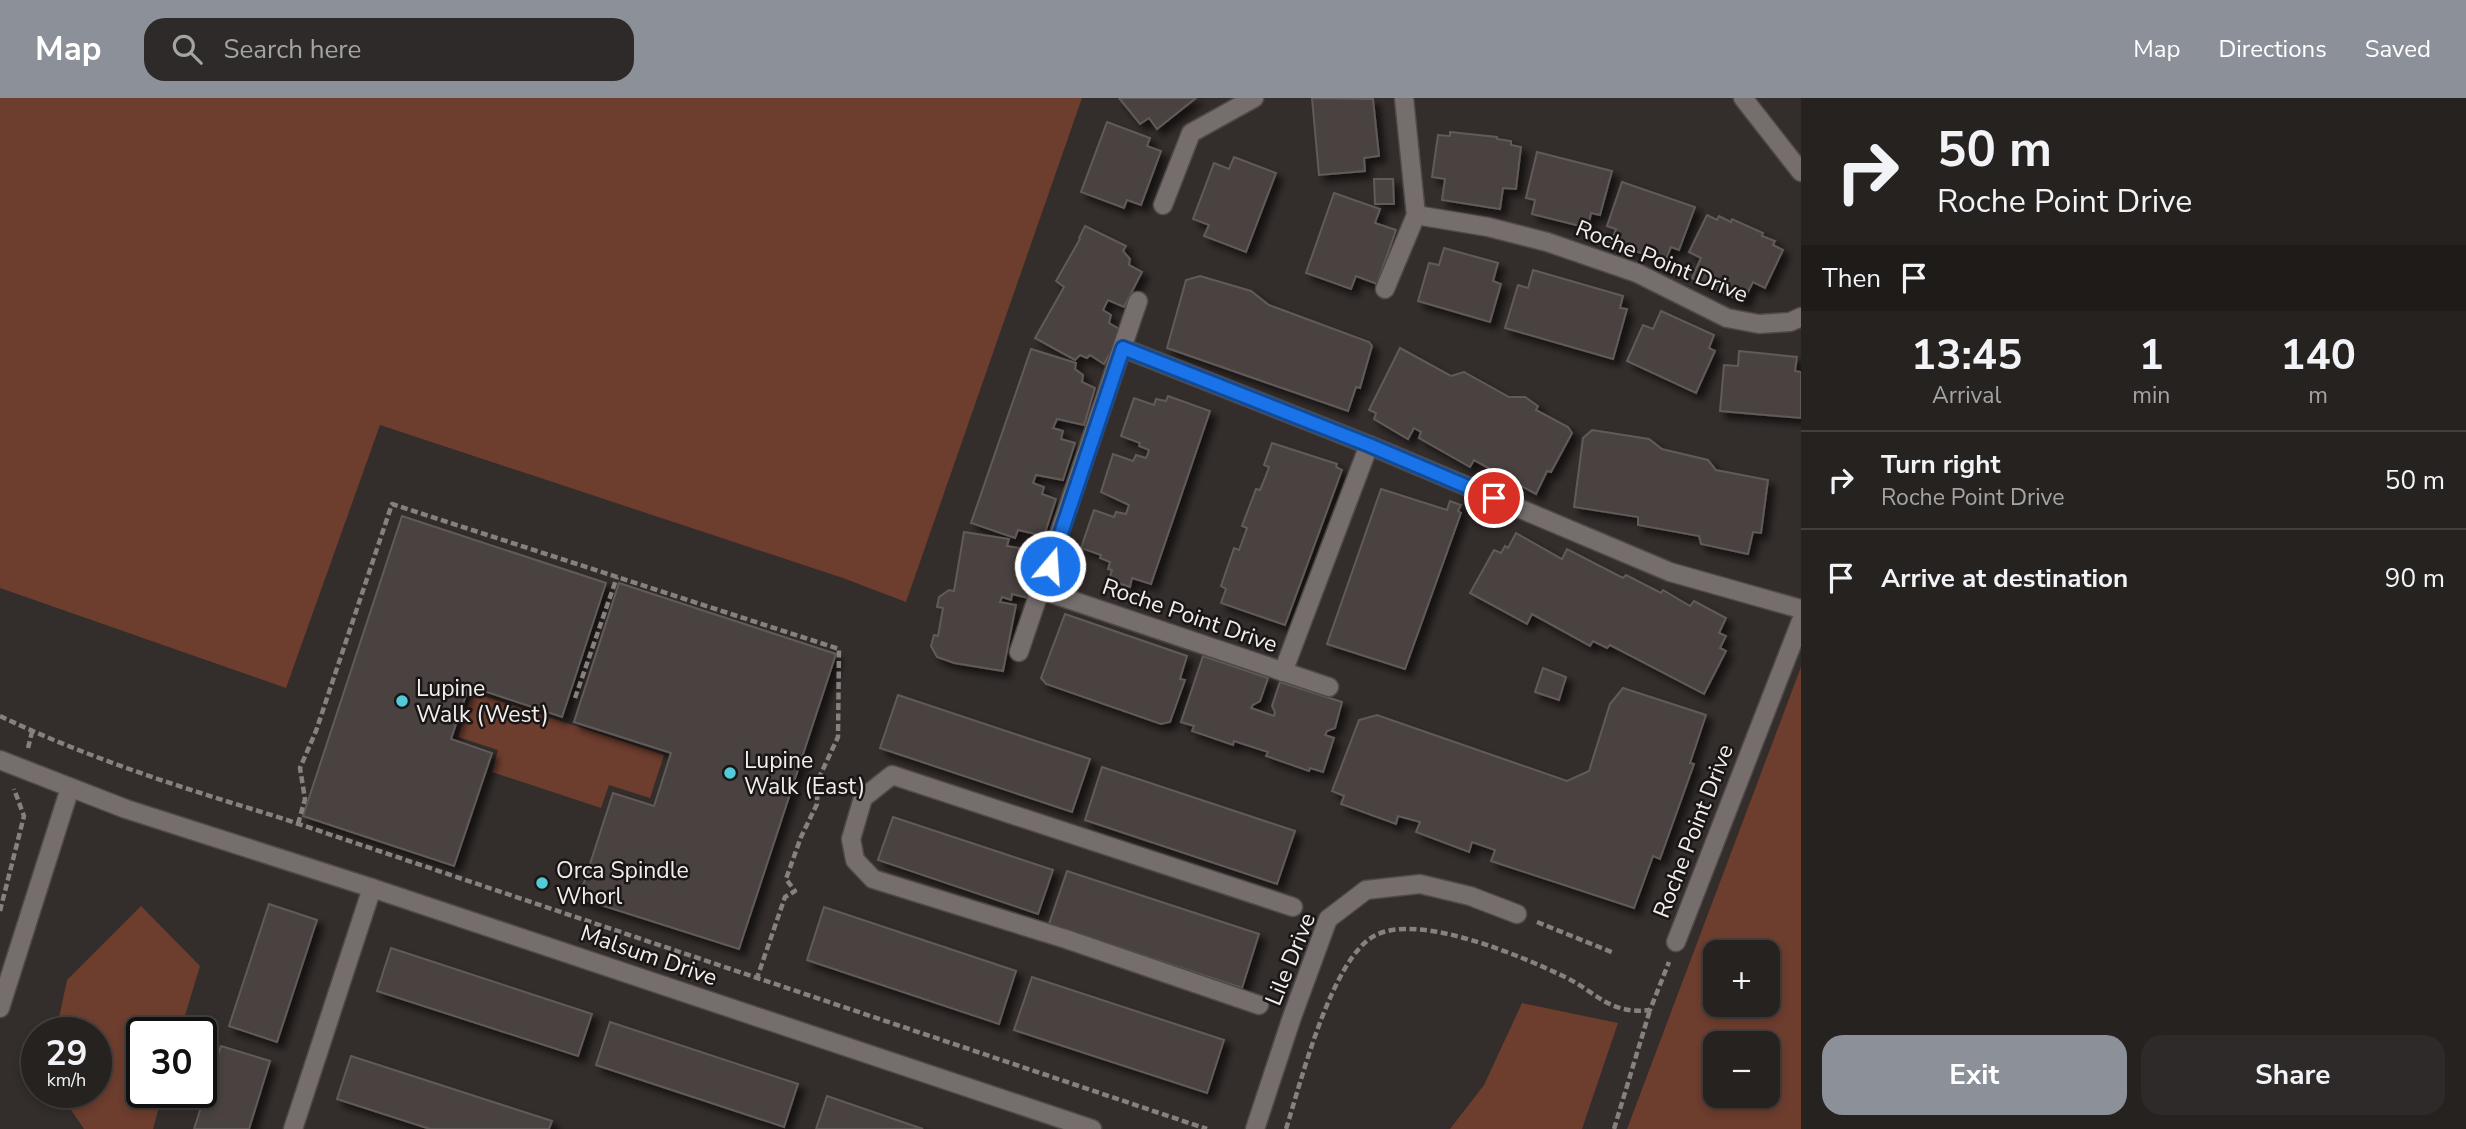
<!DOCTYPE html>
<meta charset="utf-8">
<style>
body{margin:0;font-family:"Nunito Sans",sans-serif;background:#2e2a29;color:#f1f3f6;height:100vh;display:flex;flex-direction:column;font-size:26px;white-space:nowrap}
*{box-sizing:border-box;margin:0}
p{font-size:23px;color:#a4a4a5}
.icon{flex:none;width:38px;height:38px;fill:none;stroke:currentColor;stroke-width:2;stroke-linecap:round;stroke-linejoin:round}
.map{position:relative;flex:1;overflow:hidden}
.panel{display:flex;flex-direction:column;background:#262220;width:665px}
.panel>*{flex:none}
.hud{background:#262220;color:#f1f3f6;overflow:hidden}
.buttons{position:absolute;left:1703px;top:842px;display:grid;gap:14px}
.buttons a{display:grid;place-items:center;width:77px;height:77px;border-radius:14px;background:#262220;box-shadow:0 4px 10px #0003,0 0 0 2px #423f3e;font-size:35px}
.speed{position:absolute;left:21px;top:919px;display:flex;gap:14px;font-size:35px;font-weight:700;text-align:center}
.speed>*{display:grid;place-content:center;width:91px;height:91px;border-radius:50%;background:#262220;box-shadow:0 4px 10px #0003,0 0 0 2px #423f3e;line-height:1}
.speed small{font-size:18px;font-weight:400}
.speed .limit{border:4px solid #111;border-radius:10px;background:#fff;color:#111}
.pin{position:absolute;display:grid;place-items:center;width:60px;height:60px;color:#fff;margin:-30px;border:4px solid #fff;border-radius:50%;box-shadow:0 2px 7px #0007}
.me{position:absolute;width:77px;margin:-38px;rotate:18deg;stroke-linejoin:round;filter:drop-shadow(0 0 5px #0008)}
.turn{display:flex;align-items:center;gap:24px;height:147px;padding:0 21px;font-size:32px}
.turn .icon{width:91px;height:91px;stroke-width:2.5}
.turn b{display:block;font-size:49px;line-height:60px}
.then{display:flex;align-items:center;height:66px;padding:0 21px;background:#0003;gap:14px;font-size:26px}
.eta{display:flex;justify-content:space-evenly;align-items:center;height:119px;text-align:center}
.eta b{font-size:42px;font-weight:700;line-height:49px}
.primary-button{display:flex;gap:14px;margin-top:auto;padding:14px 21px}
.primary-button a{flex:1;height:80px;border-radius:21px;background:#8c9099;color:#fff;font-size:28px;font-weight:700;line-height:80px;text-align:center}
.primary-button a+a{background:#2e2a29;color:#f1f3f6}
ul{padding:0;list-style:none}
li{display:flex;align-items:center;gap:21px;height:98px;padding:0 21px;border-top:2px solid #423f3e}
li div{flex:1}
li b{display:block;font-size:26px}
li em{font-style:normal}
header{display:flex;align-items:center;gap:42px;box-sizing:border-box;height:98px;padding:0 35px;background:#8c9099;color:#fff}
header strong{font-size:33px}
nav{display:flex;gap:38px;margin-inline-start:auto;font-size:24px}
.search{width:490px;height:63px;background:#2e2a29;display:flex;align-items:center;gap:18px;box-sizing:border-box;padding:0 24px;border-radius:21px;color:#a4a4a5;font-size:26px}
main{display:flex;flex:1;min-height:0}
.map>svg:first-child{display:block}
</style>
<header>
<strong>Map</strong>
<div class="search"><svg class="icon" aria-label="search" viewBox="0 0 24 24"><circle cx="10" cy="10" r="6"/><path d="M15 15l6 6"/></svg>Search here</div>
<nav><a>Map</a><a>Directions</a><a>Saved</a></nav>
</header>
<main>
<div class="map">
<svg width="1801" height="1031" viewBox="0 0 1801 1031">
<defs>
<filter id="shadow"><feDropShadow dx="6" dy="6" stdDeviation="3.5" flood-color="#0009"/></filter>
</defs>
<rect width="100%" height="100%" fill="#332d2b"/>
<!-- green -->
<g fill="#6d3d2e" fill-rule="evenodd">
<path d="M 0,0 L 1082,0 L 906,504 L 843,480 L 380,327 L 286,590 L 0,490 Z"/>
<path d="M 1801,569 L 1801,1031 L 1627,1031 ZM 1715,854 L 1768,854 L 1768,906 L 1715,906 ZM 1768,945 L 1768,998 L 1715,998 L 1715,945 Z"/>
<path d="M 472,594 L 664,657 L 650,700 L 609,687 L 601,710 L 492,674 L 498,652 L 458,639 Z"/>
<path d="M 141,808 L 200,868 L 180,934 L 142,934 L 142,994 L 163,994 L 153,1031 L 84,1031 L 59,994 L 96,994 L 96,934 L 56,934 L 67,882 Z"/>
<path d="M 1522,905 L 1618,925 L 1582,1031 L 1450,1031 L 1484,987 Z"/>
</g>
<!-- building -->
<g fill="#4a4341" stroke="#615a58" stroke-width="2" filter="url(#shadow)">
<path d="M 1119,0 L 1196,0 L 1157,31 L 1149,20 L 1140,26 Z"/>
<path d="M 1312,0 L 1373,1 L 1379,58 L 1364,60 L 1365,73 L 1319,77 Z"/>
<path d="M 1107,24 L 1150,40 L 1147,48 L 1161,53 L 1141,107 L 1127,102 L 1124,110 L 1081,94 Z"/>
<path d="M 1450,34 L 1497,39 L 1497,41 L 1511,43 L 1511,47 L 1521,49 L 1516,91 L 1503,90 L 1500,111 L 1442,102 L 1445,81 L 1432,79 L 1438,37 L 1450,38 Z"/>
<path d="M 1537,54 L 1612,73 L 1600,117 L 1591,115 L 1588,130 L 1532,116 L 1535,102 L 1526,100 Z"/>
<path d="M 1234,59 L 1276,75 L 1246,154 L 1204,138 L 1209,127 L 1193,121 L 1214,65 L 1229,71 Z"/>
<path d="M 1374,81 L 1393,81 L 1394,106 L 1375,106 Z"/>
<path d="M 1622,84 L 1695,109 L 1679,152 L 1671,149 L 1665,164 L 1611,144 L 1616,131 L 1607,128 Z"/>
<path d="M 1334,95 L 1380,111 L 1375,125 L 1396,132 L 1377,186 L 1356,178 L 1351,191 L 1306,175 Z"/>
<path d="M 1707,117 L 1717,122 L 1719,118 L 1731,124 L 1732,121 L 1763,135 L 1762,138 L 1775,143 L 1773,147 L 1783,152 L 1765,190 L 1753,184 L 1743,204 L 1692,180 L 1701,160 L 1689,154 Z"/>
<path d="M 1085,128 L 1126,148 L 1123,153 L 1130,161 L 1129,167 L 1142,174 L 1124,209 L 1108,202 L 1103,212 L 1111,217 L 1109,225 L 1123,233 L 1104,266 L 1090,257 L 1087,260 L 1080,257 L 1075,262 L 1035,240 L 1064,189 L 1056,183 L 1080,141 L 1079,140 Z"/>
<path d="M 1444,150 L 1498,165 L 1493,183 L 1501,186 L 1490,224 L 1418,203 L 1429,165 L 1439,167 Z"/>
<path d="M 1533,172 L 1623,198 L 1620,210 L 1627,211 L 1613,261 L 1505,230 L 1518,187 L 1528,190 Z"/>
<path d="M 1200,178 L 1251,193 L 1269,207 L 1369,244 L 1372,248 L 1360,290 L 1356,289 L 1348,313 L 1167,250 L 1186,182 Z"/>
<path d="M 1661,213 L 1714,237 L 1709,250 L 1715,253 L 1696,295 L 1627,263 L 1643,227 L 1653,231 Z"/>
<path d="M 1400,250 L 1451,278 L 1464,274 L 1509,299 L 1525,299 L 1538,308 L 1536,312 L 1568,329 L 1572,335 L 1551,374 L 1547,373 L 1536,396 L 1474,362 L 1470,369 L 1419,340 L 1421,334 L 1414,330 L 1408,341 L 1374,321 L 1376,315 L 1369,312 Z"/>
<path d="M 1031,251 L 1076,265 L 1075,271 L 1083,277 L 1082,284 L 1095,290 L 1084,327 L 1057,321 L 1053,330 L 1063,333 L 1061,341 L 1075,345 L 1063,382 L 1036,377 L 1033,385 L 1044,389 L 1042,396 L 1056,401 L 1044,438 L 1018,432 L 1015,440 L 971,425 Z"/>
<path d="M 1739,253 L 1797,259 L 1795,273 L 1801,274 L 1801,320 L 1720,313 L 1724,267 L 1738,268 Z"/>
<path d="M 1168,298 L 1210,313 L 1151,486 L 1132,480 L 1130,489 L 1109,482 L 1112,472 L 1108,471 L 1110,464 L 1100,460 L 1101,457 L 1081,450 L 1094,412 L 1114,419 L 1116,414 L 1126,416 L 1129,407 L 1101,394 L 1113,356 L 1133,363 L 1136,357 L 1146,360 L 1147,358 L 1149,352 L 1139,348 L 1140,345 L 1121,338 L 1134,300 L 1154,307 L 1156,301 L 1166,303 Z"/>
<path d="M 1592,332 L 1649,341 L 1662,351 L 1708,362 L 1716,372 L 1768,382 L 1761,435 L 1753,434 L 1748,456 L 1701,446 L 1699,438 L 1638,427 L 1638,419 L 1574,409 L 1583,340 Z"/>
<path d="M 1272,345 L 1337,366 L 1336,369 L 1342,372 L 1285,527 L 1221,505 L 1226,491 L 1221,488 L 1234,450 L 1239,452 L 1247,430 L 1242,428 L 1256,391 L 1260,392 L 1265,380 L 1269,369 L 1264,367 Z"/>
<path d="M 1381,391 L 1447,412 L 1450,403 L 1461,407 L 1458,413 L 1461,415 L 1405,571 L 1327,546 Z"/>
<path d="M 402,418 L 606,485 L 562,619 L 469,588 L 451,641 L 492,655 L 454,768 L 303,718 Z"/>
<path d="M 964,434 L 1009,441 L 1007,448 L 1019,450 L 1018,458 L 1035,461 L 1028,500 L 1012,496 L 1011,502 L 1002,499 L 1000,504 L 1016,507 L 1003,573 L 954,565 L 937,559 L 931,548 L 934,537 L 938,538 L 943,510 L 937,509 L 939,499 L 949,492 L 954,493 Z"/>
<path d="M 1516,435 L 1562,461 L 1567,451 L 1623,480 L 1626,477 L 1661,495 L 1663,492 L 1690,508 L 1694,503 L 1726,520 L 1719,535 L 1726,538 L 1720,550 L 1726,553 L 1704,596 L 1610,547 L 1607,550 L 1593,543 L 1590,548 L 1532,516 L 1527,526 L 1470,495 L 1494,452 L 1501,455 L 1505,448 L 1508,450 Z"/>
<path d="M 619,485 L 836,556 L 739,851 L 579,800 L 613,695 L 654,708 L 671,655 L 574,624 Z"/>
<path d="M 1065,516 L 1187,558 L 1180,581 L 1185,582 L 1170,624 L 1161,626 L 1046,586 L 1041,580 Z"/>
<path d="M 1203,558 L 1268,580 L 1260,603 L 1253,607 L 1251,610 L 1274,618 L 1275,614 L 1272,608 L 1280,584 L 1342,604 L 1335,630 L 1327,633 L 1325,637 L 1334,640 L 1323,674 L 1310,670 L 1309,673 L 1266,658 L 1268,654 L 1234,643 L 1233,647 L 1192,633 L 1194,628 L 1181,624 Z"/>
<path d="M 1543,570 L 1566,579 L 1559,602 L 1535,594 Z"/>
<path d="M 1623,590 L 1706,617 L 1690,665 L 1694,666 L 1660,761 L 1653,758 L 1634,810 L 1491,763 L 1495,752 L 1472,744 L 1469,754 L 1416,734 L 1420,724 L 1398,718 L 1396,726 L 1341,706 L 1344,698 L 1332,693 L 1359,622 L 1377,617 L 1567,683 L 1589,673 L 1610,606 Z"/>
<path d="M 898,597 L 1090,661 L 1072,714 L 880,650 Z"/>
<path d="M 1102,669 L 1295,733 L 1277,786 L 1085,722 Z"/>
<path d="M 893,719 L 1053,772 L 1038,816 L 878,762 Z"/>
<path d="M 1067,773 L 1259,836 L 1242,890 L 1049,826 Z"/>
<path d="M 269,806 L 317,822 L 277,944 L 229,928 Z"/>
<path d="M 824,809 L 1016,873 L 999,926 L 807,862 Z"/>
<path d="M 391,850 L 592,916 L 578,958 L 377,893 Z"/>
<path d="M 1032,879 L 1224,942 L 1207,995 L 1014,932 Z"/>
<path d="M 610,924 L 798,986 L 784,1029 L 596,967 Z"/>
<path d="M 221,948 L 270,963 L 249,1031 L 194,1031 Z"/>
<path d="M 351,958 L 552,1023 L 549,1031 L 430,1031 L 337,1001 Z"/>
<path d="M 827,998 L 923,1031 L 816,1031 Z"/>
</g>
<g fill="none" stroke-linecap="round" stroke-linejoin="round">
<!-- minor casing -->
<g stroke="#4f4948" stroke-width="21">
<g id="minor">
<path d="M 1743,0 L 1801,74"/>
<path d="M 1163,107 L 1191,35 L 1254,0"/>
<path d="M 1416,117 L 1488,129 L 1547,144 L 1637,175 L 1727,220 L 1759,226 L 1790,224 L 1801,219"/>
<path d="M 1385,191 L 1416,117 L 1404,0"/>
<path d="M 1123,250 L 1369,347 L 1670,474 L 1801,511"/>
<path d="M 1041,492 L 1329,589"/>
<path d="M 1019,554 L 1138,203"/>
<path d="M 1283,574 L 1369,347"/>
<path d="M 0,662 L 126,711 L 372,790 L 1092,1031"/>
<path d="M 1676,844 L 1801,523"/>
<path d="M 1259,907 L 1066,841 L 873,781 L 855,762 L 851,741 L 863,700 L 892,677 L 1293,809"/>
<path d="M 0,910 L 70,690"/>
<path d="M 293,1031 L 372,790"/>
<path d="M 1255,1031 L 1292,919 L 1328,821 L 1366,792 L 1420,786 L 1470,798 L 1517,816"/>
</g>
</g>
<!-- path -->
<g stroke="#86817f" stroke-width="4.5" stroke-dasharray="7 3.5" stroke-linecap="butt">
<path d="M 575,600 L 617,479"/>
<path d="M 0,618 C 88,660 182,690 275,718 L 1207,1031"/>
<path d="M 28,650 L 32,634"/>
<path d="M 298,726 L 305,701 L 300,670 L 316,633 L 392,406 L 839,551 L 838,639 L 818,682 L 817,706 L 801,739 L 786,781 L 795,793 L 785,799 L 757,880"/>
<path d="M 0,813 L 24,718 L 14,691"/>
<path d="M 1537,824 L 1614,855"/>
<path d="M 1286,1031 C 1301,984 1332,858 1376,837 C 1420,815 1521,858 1563,878 C 1597,894 1609,917 1650,912 L 1669,864"/>
<path d="M 1614,1031 L 1650,912"/>
</g>
<!-- minor -->
<use href="#minor" stroke="#756e6c" stroke-width="18"/>
</g>
<g fill="none" stroke-linecap="round" stroke-linejoin="round">
<!-- route casing -->
<g stroke="#114b97" stroke-width="18">
<path id="route" d="M 1050,468 L 1123,250 L 1369,347 L 1494,400"/>
</g>
<!-- route -->
<use href="#route" stroke="#1a73e8" stroke-width="12"/>
</g>
<!-- markers -->
<g fill="#52cbd9" stroke="#191615" stroke-width="2.5">
<circle cx="402" cy="603" r="7"/>
<circle cx="730" cy="675" r="7"/>
<circle cx="542" cy="785" r="7"/>
</g>
<g text-anchor="middle" stroke-width="5" stroke-linejoin="round" paint-order="stroke">
<!-- street labels -->
<g font-size="23" fill="#f2eeed" stroke="#191615">
<text transform="translate(1662 163) rotate(22)" y="8">Roche Point Drive</text>
<text transform="translate(1190 517) rotate(19)" y="8">Roche Point Drive</text>
<text transform="translate(1693 733) rotate(-69)" y="8">Roche Point Drive</text>
<text transform="translate(649 857) rotate(19)" y="8">Malsum Drive</text>
<text transform="translate(1290 861) rotate(-68)" y="8">Lile Drive</text>
</g>
<!-- poi labels -->
<g font-size="23" fill="#f2eeed" stroke="#191615" text-anchor="start">
<text x="416" y="598">Lupine<tspan x="416" dy="26">Walk (West)</tspan></text>
<text x="744" y="670">Lupine<tspan x="744" dy="26">Walk (East)</tspan></text>
<text x="556" y="780">Orca Spindle<tspan x="556" dy="26">Whorl</tspan></text>
</g>
</g>
</svg>
<div class="buttons">
<a>+</a>
<a>−</a>
</div>
<div class="speed"><div>29<small>km/h</small></div><div class="limit">30</div></div>
<div class="pin" style="left:1494px;top:400px;background:#d93025"><svg class="icon" aria-label="arrive" viewBox="0 0 24 24"><path d="M6 21V4h12l-3 4 3 4H6"/></svg></div>
<svg class="me" style="left:1050px;top:468px" viewBox="-20 -20 40 40"><circle r="17" fill="#1a73e8" stroke="#fff" stroke-width="3"/><path d="M0-11L8 9 0 5-8 9z" fill="#fff"/></svg>
</div>
<section class="panel">
<div class="hud">
<div class="turn"><svg class="icon" aria-label="right" viewBox="0 0 24 24"><path d="M7 20v-9h11M14 6l5 5-5 5"/></svg><div><b>50 m</b>Roche Point Drive</div></div>
<div class="then">Then<svg class="icon" aria-label="arrive" viewBox="0 0 24 24"><path d="M6 21V4h12l-3 4 3 4H6"/></svg></div>
</div>
<div class="eta">
<div><b>13:45</b><p>Arrival</p></div>
<div><b>1</b><p>min</p></div>
<div><b>140</b><p>m</p></div>
</div>
<ul>
<li><svg class="icon" aria-label="right" viewBox="0 0 24 24"><path d="M7 20v-9h11M14 6l5 5-5 5"/></svg><div><b>Turn right</b><p>Roche Point Drive</p></div><em>50 m</em></li>
<li><svg class="icon" aria-label="arrive" viewBox="0 0 24 24"><path d="M6 21V4h12l-3 4 3 4H6"/></svg><div><b>Arrive at destination</b></div><em>90 m</em></li>
</ul>
<div class="primary-button"><a>Exit</a><a>Share</a></div>
</section>
</main>
